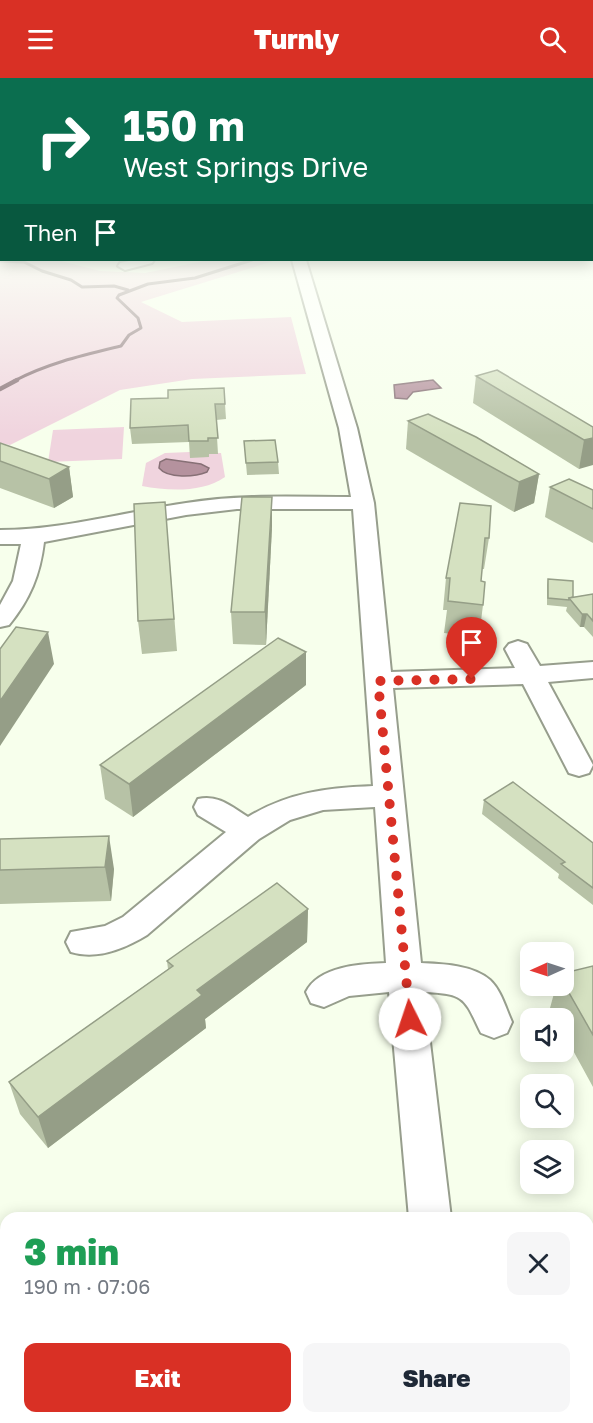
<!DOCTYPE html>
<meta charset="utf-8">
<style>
body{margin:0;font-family:"Golos Text",sans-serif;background:#f6f6f7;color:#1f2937;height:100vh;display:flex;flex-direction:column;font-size:22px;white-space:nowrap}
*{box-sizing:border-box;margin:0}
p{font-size:20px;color:#747a83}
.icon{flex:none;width:33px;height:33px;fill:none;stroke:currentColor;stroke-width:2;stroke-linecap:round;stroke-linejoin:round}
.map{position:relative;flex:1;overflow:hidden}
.side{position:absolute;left:0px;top:1134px;width:594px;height:212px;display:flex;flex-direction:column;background:#fff;border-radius:18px 18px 0 0;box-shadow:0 3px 15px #0003}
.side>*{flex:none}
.banner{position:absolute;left:0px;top:0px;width:594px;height:183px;box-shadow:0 3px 15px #0003;background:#0b6e4f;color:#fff;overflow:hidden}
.needle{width:39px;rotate:267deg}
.fabs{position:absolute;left:520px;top:864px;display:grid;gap:12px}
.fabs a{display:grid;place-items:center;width:54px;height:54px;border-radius:12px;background:#fff;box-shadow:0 3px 15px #0003;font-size:30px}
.pin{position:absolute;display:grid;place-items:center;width:51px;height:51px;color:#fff;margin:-62px -26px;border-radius:50% 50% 50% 0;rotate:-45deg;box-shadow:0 0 6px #0007}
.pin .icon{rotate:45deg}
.me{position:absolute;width:66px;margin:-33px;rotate:356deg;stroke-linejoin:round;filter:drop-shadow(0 0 4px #0008)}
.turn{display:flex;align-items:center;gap:21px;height:126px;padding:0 24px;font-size:27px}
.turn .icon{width:78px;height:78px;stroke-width:2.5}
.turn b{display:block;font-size:42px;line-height:51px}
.then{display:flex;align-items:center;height:57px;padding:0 24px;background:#0003;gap:12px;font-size:22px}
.round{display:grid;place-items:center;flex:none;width:63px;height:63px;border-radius:12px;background:#f6f6f7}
.headline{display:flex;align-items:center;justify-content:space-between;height:102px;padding:0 24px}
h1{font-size:36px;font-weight:800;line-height:45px;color:#1e9e55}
.cta{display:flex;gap:12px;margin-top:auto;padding:12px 24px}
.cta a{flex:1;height:69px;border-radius:12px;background:#d93025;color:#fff;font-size:24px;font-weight:800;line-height:69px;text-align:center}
.cta a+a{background:#f6f6f7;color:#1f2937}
header{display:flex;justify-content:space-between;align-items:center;height:78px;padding:0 24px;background:#d93025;color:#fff;font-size:27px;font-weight:800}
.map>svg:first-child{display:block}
</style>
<header><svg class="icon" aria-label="menu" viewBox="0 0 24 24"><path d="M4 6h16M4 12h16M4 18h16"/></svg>Turnly<svg class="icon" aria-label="search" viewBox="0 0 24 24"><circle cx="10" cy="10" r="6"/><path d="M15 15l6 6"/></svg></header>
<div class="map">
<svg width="593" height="1345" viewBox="0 0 593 1345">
<rect width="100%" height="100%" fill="#f7ffec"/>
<!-- green -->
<g fill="#f0d4de">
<path d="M 0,172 L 2,182 L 57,182 L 100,193 L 145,195 L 209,182 L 277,182 L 141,224 L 182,244 L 291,239 L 306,296 L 192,301 L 120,312 L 10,367 L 0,365 Z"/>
<path d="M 124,349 L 122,381 L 48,384 L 53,352 Z"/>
<path d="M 190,374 L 221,375 L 225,399 C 202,415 168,413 142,408 L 146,385 L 165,375 Z"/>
</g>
<!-- water -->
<g fill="#b5929e" stroke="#877076" stroke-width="1.5">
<path d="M 433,302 L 441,310 L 413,314 L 407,321 L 395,320 L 394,307 Z"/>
<path d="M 166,381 L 201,386 L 209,390 L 207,394 C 195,399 168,401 159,390 L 160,384 Z"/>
</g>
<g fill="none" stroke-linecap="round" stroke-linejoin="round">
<!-- stream-far1 -->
<g stroke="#877076" stroke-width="3">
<path d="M 0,183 L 24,184 L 42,193 L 71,202 L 82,209 L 114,208 L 128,212"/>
<path d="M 14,303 C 48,285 84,277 121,268 L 129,257 L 141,250 L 138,240 L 117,220 L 119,217 L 148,206 L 195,200 L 252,182"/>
</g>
<!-- stream -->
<path stroke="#877076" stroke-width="4.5" d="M 0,311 L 17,302"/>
<!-- minor casing -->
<g stroke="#979e8d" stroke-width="4">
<g id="minor">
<path d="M 133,182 L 154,182 L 152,185 L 125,192 L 118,188 L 120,185 Z"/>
<path d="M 292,182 L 306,182 L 357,350 L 374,425 L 391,594 L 515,590 L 505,571 L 509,566 L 518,563 L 527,566 L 540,588 L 593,584 L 593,600 L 548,604 L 593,687 L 589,695 L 579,698 L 569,695 L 523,606 L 393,610 L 421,885 C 443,886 473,887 490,902 C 501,912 506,931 512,944 L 507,955 L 494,960 L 481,955 C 464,920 466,916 424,914 L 451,1140 L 409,1140 L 389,914 L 349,918 L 324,929 L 311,925 L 306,914 C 319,888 360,886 386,885 L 375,729 L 323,732 L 290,742 L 259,761 L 147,857 C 124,871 97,882 71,874 L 66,864 L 71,854 L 105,848 L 123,839 L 226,754 L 198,737 L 194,729 L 198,721 C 218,716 232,729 248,739 C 289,714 327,710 373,708 L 353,431 L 237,431 L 186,437 L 44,464 C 40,497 30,521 9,547 L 0,549 L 0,527 L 13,503 L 21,466 L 0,466 L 0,452 C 63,452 124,434 186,425 C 241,416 296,419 351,419 L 339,350 Z"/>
<path d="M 6,1224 L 6,1270 L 0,1271 L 0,1225 Z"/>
<path d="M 434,1340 L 482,1340 L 483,1345 L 435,1345 Z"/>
</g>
</g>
<!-- minor -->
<use href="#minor" fill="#fff" fill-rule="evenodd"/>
</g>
<!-- wall -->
<g fill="#b7c2a6">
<path d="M 476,298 L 593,349 L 579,391 L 473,325 Z"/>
<path d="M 131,321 L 225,326 L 226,341 L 216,342 L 218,376 L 209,376 L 209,379 L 190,380 L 189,364 L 132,366 L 130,350 Z"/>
<path d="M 408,343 L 539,396 L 534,425 L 514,434 L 406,371 Z"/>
<path d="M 244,363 L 278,384 L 279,396 L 247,397 Z"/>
<path d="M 0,365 L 69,389 L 73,419 L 54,430 L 0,410 Z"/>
<path d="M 550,409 L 593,412 L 593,465 L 545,439 Z"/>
<path d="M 165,424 L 177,573 L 142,576 L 138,543 Z"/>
<path d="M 460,425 L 489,460 L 484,491 L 482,491 L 481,503 L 483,527 L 479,559 L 444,555 L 447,532 L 443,532 L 446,500 Z"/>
<path d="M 272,449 L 266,567 L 233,566 L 231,534 Z"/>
<path d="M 548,501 L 573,519 L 593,516 L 593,559 L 584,549 L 580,549 L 566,533 L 567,529 L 547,527 L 547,507 Z"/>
<path d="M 306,607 L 133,739 L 105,721 L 100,687 Z"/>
<path d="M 484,722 L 593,765 L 593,827 L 558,800 L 559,796 L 482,736 Z"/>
<path d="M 0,761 L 114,791 L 111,823 L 0,826 Z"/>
<path d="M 308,831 L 307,864 L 205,941 L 206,950 L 48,1070 L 20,1036 L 9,1004 L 168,891 L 167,883 Z"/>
<path d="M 593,888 L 593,1009 L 564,956 L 564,940 L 556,940 L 550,930 L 556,908 L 564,908 L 564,906 Z"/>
</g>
<!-- shaded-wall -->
<g fill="#959e87">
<path d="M 593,360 L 593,387 L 579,391 L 584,362 Z"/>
<path d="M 69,389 L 73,419 L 54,430 L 49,401 Z"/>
<path d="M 539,396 L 534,425 L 514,434 L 519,404 Z"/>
<path d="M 272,419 L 272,449 L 266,567 L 265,534 Z"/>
<path d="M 582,536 L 587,536 L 584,549 L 580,549 Z"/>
<path d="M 48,554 L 54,586 L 0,668 L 0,623 Z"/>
<path d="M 306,574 L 306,607 L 133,739 L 129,706 Z"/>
<path d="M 109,758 L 114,791 L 111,823 L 105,789 Z"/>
<path d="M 308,831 L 307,864 L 205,941 L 206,950 L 48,1070 L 38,1039 L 197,912 Z"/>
</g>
<!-- building -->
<g fill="#d5e1c1" stroke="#959e87" stroke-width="1.5">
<path d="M 497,292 L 593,349 L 593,360 L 584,362 L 476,298 Z"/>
<path d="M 224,310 L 225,326 L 215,326 L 218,360 L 208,360 L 208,363 L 189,363 L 188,347 L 130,350 L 131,321 L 168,320 L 168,312 Z"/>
<path d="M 428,336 L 476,359 L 539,396 L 519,404 L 408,343 Z"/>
<path d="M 275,362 L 278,384 L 246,385 L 244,363 Z"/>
<path d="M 0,365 L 69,389 L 49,401 L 0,383 Z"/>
<path d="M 569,401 L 593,412 L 593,431 L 550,409 Z"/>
<path d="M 242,419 L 272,419 L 265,534 L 231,534 Z"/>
<path d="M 165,424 L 174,541 L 138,543 L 134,426 Z"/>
<path d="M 460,425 L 491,428 L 489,460 L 485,460 L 481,503 L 485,504 L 483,527 L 448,523 L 450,500 L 446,500 Z"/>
<path d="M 548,501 L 573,503 L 573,519 L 569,520 L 569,522 L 548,520 Z"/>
<path d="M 593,516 L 593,543 L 587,536 L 582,536 L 569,520 Z"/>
<path d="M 16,549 L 48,554 L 0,623 L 0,571 Z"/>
<path d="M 278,560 L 306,574 L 129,706 L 100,687 Z"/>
<path d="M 513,704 L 593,765 L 593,810 L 561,786 L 565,784 L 484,722 Z"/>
<path d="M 109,758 L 105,789 L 0,792 L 0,761 Z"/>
<path d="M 277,805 L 308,831 L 197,912 L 202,917 L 38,1039 L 9,1004 L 173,888 L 167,883 Z"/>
<path d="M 593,888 L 593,957 L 564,906 L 564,895 Z"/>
<path d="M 175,1340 L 243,1340 L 244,1345 L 175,1345 Z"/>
</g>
<!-- sky -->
<linearGradient id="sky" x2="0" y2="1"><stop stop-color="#93a6ca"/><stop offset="0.47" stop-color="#fbfff6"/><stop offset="1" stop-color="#fbfff6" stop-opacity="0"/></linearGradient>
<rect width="593" height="358" fill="url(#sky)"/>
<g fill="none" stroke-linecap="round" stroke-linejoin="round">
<!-- route -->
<path stroke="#d93025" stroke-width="10" stroke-dasharray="0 18" d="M 410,941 L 378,603 L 472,601"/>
</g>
</svg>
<div class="fabs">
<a><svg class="needle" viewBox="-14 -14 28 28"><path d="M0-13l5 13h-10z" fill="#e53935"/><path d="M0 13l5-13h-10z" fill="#747a83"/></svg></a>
<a><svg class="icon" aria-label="sound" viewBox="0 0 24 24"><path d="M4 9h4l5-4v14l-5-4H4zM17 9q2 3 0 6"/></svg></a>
<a><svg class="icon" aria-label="search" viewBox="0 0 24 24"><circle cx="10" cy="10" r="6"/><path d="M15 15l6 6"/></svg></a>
<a><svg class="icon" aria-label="layers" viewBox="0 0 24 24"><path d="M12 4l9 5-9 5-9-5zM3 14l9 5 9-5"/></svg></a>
</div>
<div class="pin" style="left:472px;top:601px;background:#d93025"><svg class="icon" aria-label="arrive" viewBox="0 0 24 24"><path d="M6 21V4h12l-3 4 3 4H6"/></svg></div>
<svg class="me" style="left:410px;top:941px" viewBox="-20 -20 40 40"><circle r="19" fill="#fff"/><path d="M0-13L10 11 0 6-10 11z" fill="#d93025"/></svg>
<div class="banner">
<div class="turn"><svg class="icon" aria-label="right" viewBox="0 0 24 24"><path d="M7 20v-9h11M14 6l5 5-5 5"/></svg><div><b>150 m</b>West Springs Drive</div></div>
<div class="then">Then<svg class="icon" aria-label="arrive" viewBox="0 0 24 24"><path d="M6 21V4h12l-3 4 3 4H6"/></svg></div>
</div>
<section class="side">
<div class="headline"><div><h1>3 min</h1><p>190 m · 07:06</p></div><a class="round"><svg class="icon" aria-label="close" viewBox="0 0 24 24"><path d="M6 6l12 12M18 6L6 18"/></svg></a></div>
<div class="cta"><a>Exit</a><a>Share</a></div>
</section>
</div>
